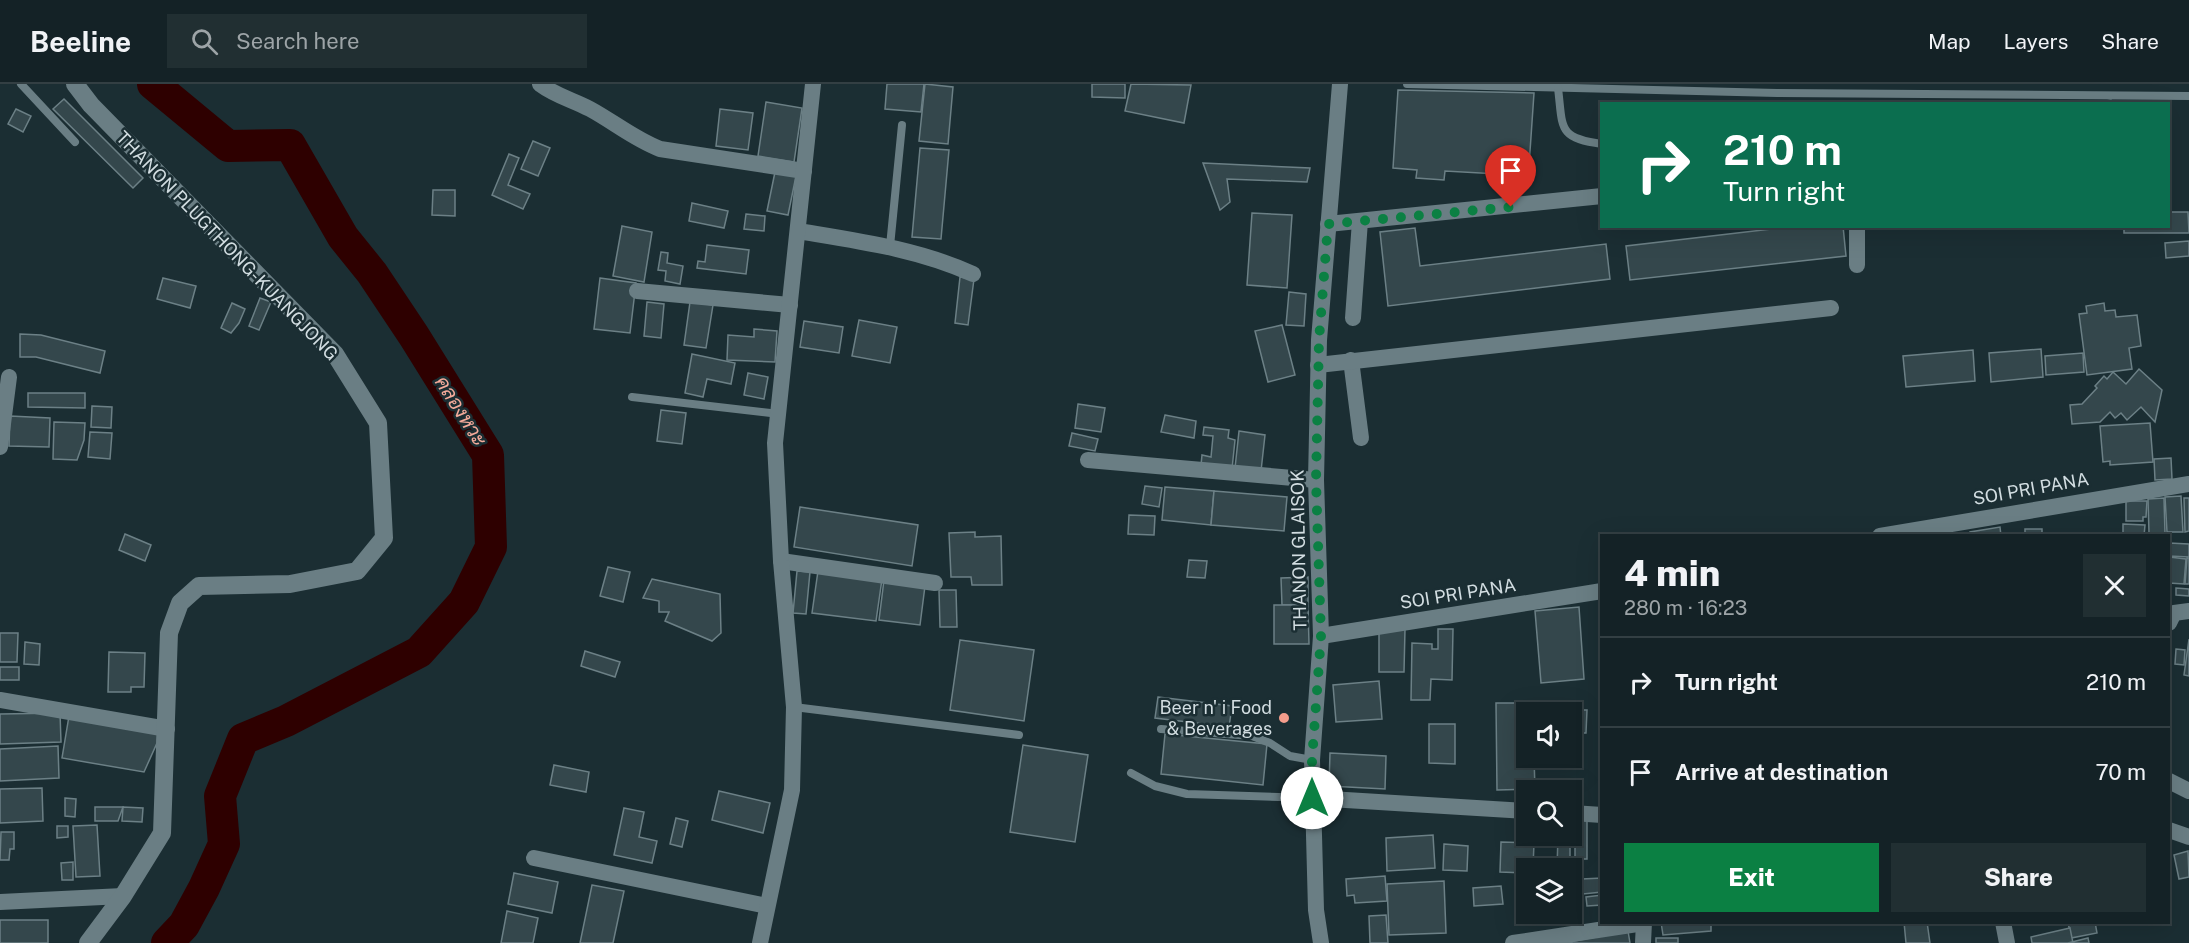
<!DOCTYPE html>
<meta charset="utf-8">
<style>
body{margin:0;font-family:"Public Sans",Sarabun,sans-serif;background:#212f32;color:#f1f3f6;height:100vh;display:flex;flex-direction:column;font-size:22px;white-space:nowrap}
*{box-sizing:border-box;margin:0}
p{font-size:20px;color:#9da4a7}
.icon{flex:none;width:33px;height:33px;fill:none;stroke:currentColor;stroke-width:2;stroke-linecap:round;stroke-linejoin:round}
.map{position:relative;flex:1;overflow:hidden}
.panel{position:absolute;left:1600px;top:450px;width:570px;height:390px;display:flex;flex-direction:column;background:#142226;border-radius:0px;box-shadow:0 6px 24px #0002,0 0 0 2px #333f43}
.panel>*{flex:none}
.top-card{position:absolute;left:1600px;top:18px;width:570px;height:126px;border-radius:0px;box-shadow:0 6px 24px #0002,0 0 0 2px #333f43;background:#0b6e4f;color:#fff;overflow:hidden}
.controls{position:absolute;left:1516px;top:618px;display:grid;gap:12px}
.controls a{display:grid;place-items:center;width:66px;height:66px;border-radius:0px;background:#142226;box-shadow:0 6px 24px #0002,0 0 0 2px #333f43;font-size:30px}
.pin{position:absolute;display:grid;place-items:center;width:51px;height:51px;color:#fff;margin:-62px -26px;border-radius:50% 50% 50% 0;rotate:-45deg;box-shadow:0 0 6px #0007}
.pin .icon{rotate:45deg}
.me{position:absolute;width:66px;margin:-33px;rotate:0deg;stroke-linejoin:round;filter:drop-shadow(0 0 4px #0008)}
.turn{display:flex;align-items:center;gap:21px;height:126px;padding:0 24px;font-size:27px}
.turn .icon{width:78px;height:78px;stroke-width:2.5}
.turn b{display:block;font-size:42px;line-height:51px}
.round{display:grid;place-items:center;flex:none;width:63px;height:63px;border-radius:0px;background:#212f32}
.summary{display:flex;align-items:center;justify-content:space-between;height:102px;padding:0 24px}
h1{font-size:36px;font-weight:800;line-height:45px}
.primary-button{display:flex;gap:12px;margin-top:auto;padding:12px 24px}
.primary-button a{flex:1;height:69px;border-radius:0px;background:#0b8043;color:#fff;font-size:24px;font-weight:800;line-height:69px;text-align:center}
.primary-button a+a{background:#212f32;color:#f1f3f6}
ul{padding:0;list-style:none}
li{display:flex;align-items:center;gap:18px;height:90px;padding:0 24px;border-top:2px solid #333f43}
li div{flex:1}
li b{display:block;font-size:22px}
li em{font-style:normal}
header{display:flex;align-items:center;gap:36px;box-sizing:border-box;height:84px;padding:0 30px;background:#142226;border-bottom:2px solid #333f43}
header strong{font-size:28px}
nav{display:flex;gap:33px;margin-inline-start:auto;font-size:21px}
.search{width:420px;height:54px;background:#212f32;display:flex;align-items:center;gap:15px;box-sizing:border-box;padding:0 21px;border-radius:0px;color:#9da4a7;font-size:22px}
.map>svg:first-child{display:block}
</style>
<header>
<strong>Beeline</strong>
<div class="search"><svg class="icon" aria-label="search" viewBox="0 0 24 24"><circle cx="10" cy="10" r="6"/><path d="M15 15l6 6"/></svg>Search here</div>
<nav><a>Map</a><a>Layers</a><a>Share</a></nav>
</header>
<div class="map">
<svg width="2189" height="859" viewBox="0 0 2189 859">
<rect width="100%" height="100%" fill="#1b2e33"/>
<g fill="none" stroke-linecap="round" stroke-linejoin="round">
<!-- river -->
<path stroke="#2e0000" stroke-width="32" d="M 153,0 L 228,62 L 290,61 L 343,153 L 372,189 L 414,252 L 488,371 L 491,463 L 464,518 L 419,568 L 286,637 L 243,655 L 220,712 L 224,760 L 204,804 L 184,841 L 167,859"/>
</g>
<!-- building -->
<g fill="#34474c" stroke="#6c8086" stroke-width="1.5">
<path d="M 887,0 L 924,0 L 921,28 L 885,25 Z"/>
<path d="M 925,0 L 953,3 L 948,60 L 919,57 Z"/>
<path d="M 1092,0 L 1125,0 L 1125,14 L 1092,13 Z"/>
<path d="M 1131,0 L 1191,1 L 1184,39 L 1125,27 Z"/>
<path d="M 1398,6 L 1534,9 L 1529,82 L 1498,80 L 1498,90 L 1445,87 L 1444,96 L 1416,94 L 1417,86 L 1393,84 Z"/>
<path d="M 64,15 L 143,94 L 133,104 L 53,25 Z"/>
<path d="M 2111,16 L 2112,20 L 2088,20 Z"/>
<path d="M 766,18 L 802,24 L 794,78 L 758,72 Z"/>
<path d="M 16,25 L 31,32 L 23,48 L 8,40 Z"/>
<path d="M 720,25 L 753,29 L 748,66 L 716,62 Z"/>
<path d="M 533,57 L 550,64 L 538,92 L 521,85 Z"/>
<path d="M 920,64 L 949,66 L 941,155 L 912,153 Z"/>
<path d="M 509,70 L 519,74 L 508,101 L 530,110 L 523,125 L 492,111 Z"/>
<path d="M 1203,79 L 1310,84 L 1307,98 L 1227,95 L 1230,118 L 1220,126 Z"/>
<path d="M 775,88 L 796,92 L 788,131 L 767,127 Z"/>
<path d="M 433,106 L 455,106 L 455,132 L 432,131 Z"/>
<path d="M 692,119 L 728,127 L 724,144 L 689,137 Z"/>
<path d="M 2169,128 L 2188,128 L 2189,149 L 2124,149 L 2124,142 L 2169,142 Z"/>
<path d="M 1252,129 L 1292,131 L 1287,204 L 1247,201 Z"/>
<path d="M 746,130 L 765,132 L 764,147 L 744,145 Z"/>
<path d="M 622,142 L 652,148 L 644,198 L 613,192 Z"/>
<path d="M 1798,142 L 1843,142 L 1846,172 L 1630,196 L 1626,162 Z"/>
<path d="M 1415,144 L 1420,182 L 1606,160 L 1610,195 L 1388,222 L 1380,148 Z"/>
<path d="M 2189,157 L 2189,172 L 2166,174 L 2165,159 Z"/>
<path d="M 707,161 L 749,166 L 746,190 L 697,184 L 698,177 L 705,178 Z"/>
<path d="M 661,168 L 668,169 L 667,179 L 683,182 L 680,200 L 665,197 L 666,187 L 658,186 Z"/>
<path d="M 960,193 L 974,195 L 968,241 L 955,239 Z"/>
<path d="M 163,194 L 196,202 L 190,224 L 157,215 Z"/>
<path d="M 600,194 L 636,199 L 630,249 L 594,245 Z"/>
<path d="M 1289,208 L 1306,210 L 1304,242 L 1286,241 Z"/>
<path d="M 260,214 L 271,218 L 259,246 L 249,242 Z"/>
<path d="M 647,218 L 664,220 L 661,254 L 644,252 Z"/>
<path d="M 690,218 L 713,221 L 706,264 L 684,261 Z"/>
<path d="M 232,219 L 245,225 L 239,239 L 231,249 L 221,244 Z"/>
<path d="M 2104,219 L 2105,227 L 2115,226 L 2116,233 L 2137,231 L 2141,262 L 2129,264 L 2132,285 L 2087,291 L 2079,230 L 2087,229 L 2086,222 Z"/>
<path d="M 859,236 L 897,243 L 890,279 L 852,272 Z"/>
<path d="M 804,237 L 843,243 L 839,269 L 800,263 Z"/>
<path d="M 1282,241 L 1295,291 L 1268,298 L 1255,247 Z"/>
<path d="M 754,245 L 777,247 L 775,278 L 727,276 L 728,251 L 754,253 Z"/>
<path d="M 20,250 L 41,251 L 105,267 L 100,289 L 36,273 L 20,273 Z"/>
<path d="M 2041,265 L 2043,293 L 1991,298 L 1989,269 Z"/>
<path d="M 1973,266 L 1975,297 L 1906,303 L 1903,272 Z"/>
<path d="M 2083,269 L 2084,288 L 2046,291 L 2045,272 Z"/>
<path d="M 692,270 L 735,279 L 731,300 L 707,295 L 703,313 L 685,309 Z"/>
<path d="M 2139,285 L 2162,306 L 2155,338 L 2141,323 L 2127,336 L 2121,329 L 2115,334 L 2110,328 L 2100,338 L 2072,340 L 2070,321 L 2082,320 L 2097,304 L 2095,302 L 2104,292 L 2107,295 L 2113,288 L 2126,300 Z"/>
<path d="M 748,289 L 768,293 L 764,315 L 744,311 Z"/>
<path d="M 28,309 L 85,309 L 85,324 L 28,323 Z"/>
<path d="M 1078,320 L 1105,324 L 1101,348 L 1075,344 Z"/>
<path d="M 92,322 L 112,323 L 111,344 L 91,343 Z"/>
<path d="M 661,326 L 686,329 L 682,360 L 657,357 Z"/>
<path d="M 1165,331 L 1196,337 L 1194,354 L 1161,348 Z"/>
<path d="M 10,332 L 50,334 L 49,363 L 9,362 Z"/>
<path d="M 54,338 L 85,339 L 84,356 L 77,376 L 53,375 Z"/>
<path d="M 2150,339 L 2153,378 L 2110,381 L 2110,377 L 2103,378 L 2100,342 Z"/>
<path d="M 1204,343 L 1229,346 L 1228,354 L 1235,356 L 1232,385 L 1201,381 L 1202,371 L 1211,373 L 1213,352 L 1203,351 Z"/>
<path d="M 1239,347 L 1265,351 L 1261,387 L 1235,384 Z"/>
<path d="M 90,348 L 112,349 L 110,375 L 88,373 Z"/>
<path d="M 1072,349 L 1098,355 L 1095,367 L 1069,362 Z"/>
<path d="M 2171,374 L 2172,395 L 2155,396 L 2154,375 Z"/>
<path d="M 1145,402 L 1162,404 L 1159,423 L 1142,420 Z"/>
<path d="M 1165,403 L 1214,407 L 1211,441 L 1162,436 Z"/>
<path d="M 1214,407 L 1287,413 L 1284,447 L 1211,441 Z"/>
<path d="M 2181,412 L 2183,448 L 2167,448 L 2165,413 Z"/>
<path d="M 2164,414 L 2165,449 L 2149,449 L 2148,415 Z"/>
<path d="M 2184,414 L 2189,414 L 2189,447 L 2185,448 Z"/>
<path d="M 2126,417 L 2147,417 L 2146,433 L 2143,433 L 2143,437 L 2126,437 Z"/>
<path d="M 800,423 L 918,441 L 912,482 L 794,463 Z"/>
<path d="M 1129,431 L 1155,432 L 1154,451 L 1128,450 Z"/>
<path d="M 2123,440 L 2145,441 L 2144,452 L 2123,452 Z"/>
<path d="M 2000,443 L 2001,452 L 1970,452 L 1970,448 Z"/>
<rect x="2025" y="445" width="17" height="7"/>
<path d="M 975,448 L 975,453 L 1001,452 L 1002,501 L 972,501 L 971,493 L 951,493 L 949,449 Z"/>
<path d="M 125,450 L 151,461 L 145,477 L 119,466 Z"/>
<path d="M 2169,459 L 2189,460 L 2189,473 L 2169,472 Z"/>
<path d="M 2169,473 L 2186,475 L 2184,500 L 2169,499 Z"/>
<path d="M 2187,474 L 2189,474 L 2189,500 L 2185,500 Z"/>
<path d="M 1189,476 L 1207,477 L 1205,494 L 1187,493 Z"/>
<path d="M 608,483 L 630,488 L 623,518 L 600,512 Z"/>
<path d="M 797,487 L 810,488 L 806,530 L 793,529 Z"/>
<path d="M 818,487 L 882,495 L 876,537 L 812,529 Z"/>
<path d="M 1308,493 L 1308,521 L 1282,521 L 1281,494 Z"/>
<path d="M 652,495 L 720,510 L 721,549 L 712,557 L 665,537 L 669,528 L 659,528 L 659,517 L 643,514 Z"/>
<path d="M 884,496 L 925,502 L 920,541 L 879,536 Z"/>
<path d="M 2176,504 L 2189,505 L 2189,512 L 2176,511 Z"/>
<path d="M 939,506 L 956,506 L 957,543 L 940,543 Z"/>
<path d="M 1274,521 L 1308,521 L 1309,560 L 1274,560 Z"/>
<path d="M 1579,523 L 1584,595 L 1541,599 L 1535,527 Z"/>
<path d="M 1379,545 L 1405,545 L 1404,588 L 1379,588 Z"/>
<path d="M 1438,545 L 1453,545 L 1452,596 L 1431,595 L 1430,616 L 1411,616 L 1412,559 L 1432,560 L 1432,565 L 1438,565 Z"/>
<path d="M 0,549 L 18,549 L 17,578 L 0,578 Z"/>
<path d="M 2189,555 L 2189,592 L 2184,591 Z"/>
<path d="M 960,556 L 1034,566 L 1024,637 L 950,626 Z"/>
<path d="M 25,558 L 40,560 L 39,581 L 24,580 Z"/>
<path d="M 2176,565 L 2185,566 L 2184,581 L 2175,580 Z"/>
<path d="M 585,567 L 620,578 L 615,593 L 581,582 Z"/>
<path d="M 109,568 L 145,569 L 144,603 L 131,603 L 131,608 L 108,608 Z"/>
<rect x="0" y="583" width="19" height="13"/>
<path d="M 1379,597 L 1382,635 L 1336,638 L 1333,601 Z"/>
<path d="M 1158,613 L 1232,622 L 1229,643 L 1155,634 Z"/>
<path d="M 1496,619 L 1534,619 L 1534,628 L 1527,628 L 1527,674 L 1534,674 L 1535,705 L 1497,706 Z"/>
<path d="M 1576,626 L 1587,626 L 1586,649 L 1576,649 Z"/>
<path d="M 60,629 L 61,658 L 0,660 L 0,630 Z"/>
<path d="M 69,632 L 158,647 L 157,659 L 144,688 L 62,674 Z"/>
<path d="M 1429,640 L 1455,640 L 1455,680 L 1429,679 Z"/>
<path d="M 1165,650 L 1267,660 L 1263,701 L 1161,690 Z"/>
<path d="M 1023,661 L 1088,671 L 1075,758 L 1010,748 Z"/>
<path d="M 58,662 L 59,694 L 0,697 L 0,665 Z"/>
<path d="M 1330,669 L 1386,672 L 1385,705 L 1329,702 Z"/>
<path d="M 554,681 L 589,688 L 586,708 L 550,701 Z"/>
<path d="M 42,704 L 43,737 L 0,739 L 0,705 Z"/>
<path d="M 719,707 L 770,719 L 763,749 L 712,736 Z"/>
<path d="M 65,714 L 76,715 L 75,733 L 65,732 Z"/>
<path d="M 95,723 L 123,723 L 118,737 L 95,737 Z"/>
<path d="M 123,723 L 143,724 L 142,738 L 122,737 Z"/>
<path d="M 624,724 L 644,728 L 639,753 L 657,757 L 652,779 L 614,771 Z"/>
<path d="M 676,734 L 688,737 L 682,763 L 670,760 Z"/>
<rect x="1575" y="735" width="12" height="40"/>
<path d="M 97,741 L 100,792 L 76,793 L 73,742 Z"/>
<path d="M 57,742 L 68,742 L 68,753 L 57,754 Z"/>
<path d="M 1,748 L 14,748 L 14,765 L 10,765 L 9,776 L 0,776 Z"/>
<path d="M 1433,751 L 1435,784 L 1387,787 L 1386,754 Z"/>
<path d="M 1558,752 L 1570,752 L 1570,784 L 1557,784 Z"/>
<path d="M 1501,758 L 1534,759 L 1533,784 L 1527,784 L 1527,789 L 1500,788 Z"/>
<path d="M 1444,760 L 1468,762 L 1467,787 L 1443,786 Z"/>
<path d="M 2188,767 L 2189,793 L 2179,795 L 2174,771 Z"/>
<path d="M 73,778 L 73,796 L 62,796 L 61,779 Z"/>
<path d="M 514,789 L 558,798 L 552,829 L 508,820 Z"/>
<path d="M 1385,792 L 1387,817 L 1355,819 L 1354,811 L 1347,812 L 1346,795 Z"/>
<path d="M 1602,794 L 1602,808 L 1583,810 L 1582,795 Z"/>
<path d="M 1444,797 L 1446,849 L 1389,851 L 1387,800 Z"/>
<path d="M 592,801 L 624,807 L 613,859 L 580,859 Z"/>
<path d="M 1501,802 L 1503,820 L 1474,822 L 1473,804 Z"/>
<path d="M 1602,811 L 1602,821 L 1587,822 L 1586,813 Z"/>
<path d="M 507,827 L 538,834 L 533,859 L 501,859 Z"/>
<path d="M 1386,831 L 1388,859 L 1370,859 L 1369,832 Z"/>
<rect x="0" y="836" width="48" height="23"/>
<path d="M 1661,838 L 1711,838 L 1711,847 L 1663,851 Z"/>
<path d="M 1904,838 L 1927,838 L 1930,859 L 1906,859 Z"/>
<path d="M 2068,838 L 2095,838 L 2097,849 L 2071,854 Z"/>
<path d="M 2070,844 L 2073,859 L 2032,859 L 2031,853 Z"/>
<path d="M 1628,847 L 1630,859 L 1564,859 Z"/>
<rect x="1656" y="854" width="22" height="5"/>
<path d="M 2088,854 L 2089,859 L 2068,859 Z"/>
</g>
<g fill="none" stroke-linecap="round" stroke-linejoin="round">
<!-- lane -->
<g stroke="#6a7e84" stroke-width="8">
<path d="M 21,0 L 75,58"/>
<path d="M 1407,0 L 1777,9 L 2189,12"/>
<path d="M 1558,4 C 1563,44 1557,54 1602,60"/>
<path d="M 890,162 L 902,41"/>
<path d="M 632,313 L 779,330"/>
<path d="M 794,623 L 1019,651"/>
<path d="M 1161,645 L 1252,652 L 1270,659 L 1290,672 L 1312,676"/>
<path d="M 1131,689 L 1155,702 L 1187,710 L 1313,714"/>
</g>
<!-- street -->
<g stroke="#6a7e84" stroke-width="16">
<path d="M 540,0 C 556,12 573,16 590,25 C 614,38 634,55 660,65 L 804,87"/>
<path d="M 1328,140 L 1602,112"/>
<path d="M 798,147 C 858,157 918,165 973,190"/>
<path d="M 1857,181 L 1857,142"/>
<path d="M 637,207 L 790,221"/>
<path d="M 1353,234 L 1360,137"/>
<path d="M 1351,276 L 1361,354"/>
<path d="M 1318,281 L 1831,224"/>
<path d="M 0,363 L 9,293"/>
<path d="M 1088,376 L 1316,396"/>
<path d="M 1880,452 L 2189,400"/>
<path d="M 781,477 L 935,499"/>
<path d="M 2169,539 L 2174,529 L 2189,527"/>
<path d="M 1321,552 L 1602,507"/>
<path d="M 0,616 L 167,645"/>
<path d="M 2169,697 L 2189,707"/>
<path d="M 1313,714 L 1527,727"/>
<path d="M 1572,729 L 1602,731"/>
<path d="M 2169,746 L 2189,753"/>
<path d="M 534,774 L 767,822"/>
<path d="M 0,818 L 123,812"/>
<path d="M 2003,838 L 2007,859"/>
<path d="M 760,859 L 792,706 L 794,623 L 781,477 L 775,359 L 813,0"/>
<path d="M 1321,859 L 1316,826 L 1312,676 L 1321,552 L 1316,396 L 1319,256 L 1340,0"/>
<path d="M 1513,859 L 1644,839"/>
<path d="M 1643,859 L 1644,838"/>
</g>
<!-- secondary -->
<path stroke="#6a7e84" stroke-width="18" d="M 75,0 L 91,21 L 335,270 L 378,339 L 384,454 L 357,487 L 290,500 L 199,502 L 180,519 L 169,549 L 162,749 L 123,812 L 88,859"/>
</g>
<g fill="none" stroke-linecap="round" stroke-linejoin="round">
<!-- route -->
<path stroke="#0b8043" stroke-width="10" stroke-dasharray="0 18" d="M 1312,714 L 1312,676 L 1321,552 L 1316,396 L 1319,256 L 1328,140 L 1511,123"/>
</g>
<!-- markers -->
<circle fill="#f49d8c" stroke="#1b2e33" stroke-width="2" cx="1284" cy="634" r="6"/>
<g text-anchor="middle" stroke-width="5" stroke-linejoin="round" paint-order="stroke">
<!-- street labels -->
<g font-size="18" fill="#d2dde1" stroke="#1b2e33">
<text transform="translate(227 162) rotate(46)" y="6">THANON PLUGTHONG-KUANGJONG</text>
<text transform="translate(2031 405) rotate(-10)" y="6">SOI PRI PANA</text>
<text transform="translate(1299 466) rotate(-91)" y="6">THANON GLAISOK</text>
<text transform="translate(1458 510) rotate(-9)" y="6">SOI PRI PANA</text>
</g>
<!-- poi labels -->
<g font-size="18" fill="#d2dde1" stroke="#1b2e33" text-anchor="end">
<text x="1272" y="630">Beer n' i Food<tspan x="1272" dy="21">&amp; Beverages</tspan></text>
</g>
<!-- water labels -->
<g font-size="20" font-style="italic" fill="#f4ab9b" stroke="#1b2e33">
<text transform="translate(461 327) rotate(58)" y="7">คลองหวะ</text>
</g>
</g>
</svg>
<div class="controls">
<a><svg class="icon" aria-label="sound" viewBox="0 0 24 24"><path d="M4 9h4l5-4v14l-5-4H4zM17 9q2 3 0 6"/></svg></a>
<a><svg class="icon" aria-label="search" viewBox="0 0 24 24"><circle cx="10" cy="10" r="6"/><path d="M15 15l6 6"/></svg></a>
<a><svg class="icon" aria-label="layers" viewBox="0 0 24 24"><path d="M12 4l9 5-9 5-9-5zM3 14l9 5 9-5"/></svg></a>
</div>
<div class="pin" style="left:1511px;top:123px;background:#d93025"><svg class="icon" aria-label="arrive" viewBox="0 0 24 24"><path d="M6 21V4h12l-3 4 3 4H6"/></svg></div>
<svg class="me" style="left:1312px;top:714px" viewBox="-20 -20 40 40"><circle r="19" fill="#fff"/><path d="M0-13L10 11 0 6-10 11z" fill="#0b8043"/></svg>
<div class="top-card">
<div class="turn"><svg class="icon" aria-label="right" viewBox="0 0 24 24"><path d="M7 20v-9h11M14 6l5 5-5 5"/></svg><div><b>210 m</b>Turn right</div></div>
</div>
<section class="panel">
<div class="summary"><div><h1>4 min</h1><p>280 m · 16:23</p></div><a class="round"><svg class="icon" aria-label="close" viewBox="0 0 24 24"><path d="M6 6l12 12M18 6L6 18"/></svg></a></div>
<ul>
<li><svg class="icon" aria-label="right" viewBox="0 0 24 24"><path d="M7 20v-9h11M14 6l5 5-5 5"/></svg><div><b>Turn right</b></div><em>210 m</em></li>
<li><svg class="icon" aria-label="arrive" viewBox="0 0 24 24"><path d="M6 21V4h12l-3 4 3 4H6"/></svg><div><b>Arrive at destination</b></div><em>70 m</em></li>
</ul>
<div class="primary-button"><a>Exit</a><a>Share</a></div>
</section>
</div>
